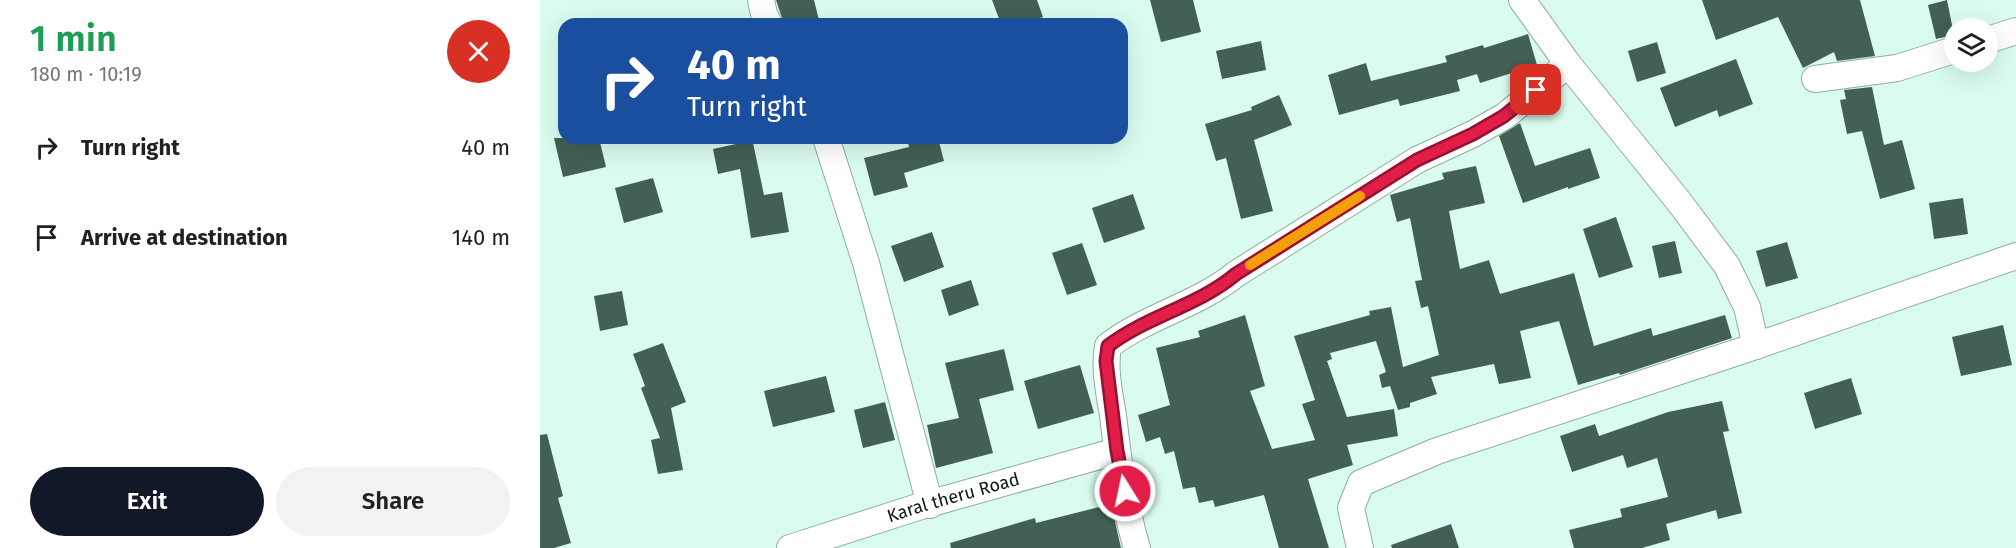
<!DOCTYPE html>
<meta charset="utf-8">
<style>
body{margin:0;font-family:"Fira Sans",sans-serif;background:#f2f2f2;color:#202124;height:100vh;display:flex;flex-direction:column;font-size:22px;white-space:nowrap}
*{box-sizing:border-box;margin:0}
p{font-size:20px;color:#757577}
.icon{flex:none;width:33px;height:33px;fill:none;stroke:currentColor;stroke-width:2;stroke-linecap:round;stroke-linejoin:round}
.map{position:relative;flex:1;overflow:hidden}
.panel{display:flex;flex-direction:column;background:#fff;width:540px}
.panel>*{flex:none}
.hud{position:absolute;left:18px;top:18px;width:570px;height:126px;border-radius:18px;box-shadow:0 6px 24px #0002;background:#1a4fa0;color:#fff;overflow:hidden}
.buttons{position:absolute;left:1404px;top:18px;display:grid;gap:12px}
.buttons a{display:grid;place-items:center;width:54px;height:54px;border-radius:50%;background:#fff;box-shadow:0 6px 24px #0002;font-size:30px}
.pin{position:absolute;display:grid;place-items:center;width:51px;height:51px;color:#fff;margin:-26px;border-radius:12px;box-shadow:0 3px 9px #0006}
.me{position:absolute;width:66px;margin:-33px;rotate:350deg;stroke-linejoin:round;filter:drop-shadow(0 0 4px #0008)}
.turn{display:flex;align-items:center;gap:21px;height:126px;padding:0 30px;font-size:27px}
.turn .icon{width:78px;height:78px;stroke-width:2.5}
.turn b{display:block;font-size:42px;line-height:51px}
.round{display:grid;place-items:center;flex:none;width:63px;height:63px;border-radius:32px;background:#f2f2f2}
.overview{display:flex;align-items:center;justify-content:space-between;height:102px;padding:0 30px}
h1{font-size:36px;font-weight:600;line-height:45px;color:#1e9e55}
.primary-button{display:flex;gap:12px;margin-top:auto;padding:12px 30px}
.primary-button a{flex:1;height:69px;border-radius:36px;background:#111827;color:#fff;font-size:24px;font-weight:600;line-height:69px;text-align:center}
.primary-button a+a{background:#f2f2f2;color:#202124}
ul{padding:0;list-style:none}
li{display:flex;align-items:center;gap:18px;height:90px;padding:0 30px}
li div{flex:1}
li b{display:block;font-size:22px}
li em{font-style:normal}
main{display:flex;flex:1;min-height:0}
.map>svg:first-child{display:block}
</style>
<main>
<section class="panel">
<div class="overview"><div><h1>1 min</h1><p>180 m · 10:19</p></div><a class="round" style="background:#d93025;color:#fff"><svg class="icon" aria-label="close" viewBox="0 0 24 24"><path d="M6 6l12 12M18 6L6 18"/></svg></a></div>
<ul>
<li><svg class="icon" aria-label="right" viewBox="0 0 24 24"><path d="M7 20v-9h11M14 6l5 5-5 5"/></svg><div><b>Turn right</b></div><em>40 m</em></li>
<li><svg class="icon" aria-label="arrive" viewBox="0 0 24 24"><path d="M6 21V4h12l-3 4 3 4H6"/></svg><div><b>Arrive at destination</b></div><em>140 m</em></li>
</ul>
<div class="primary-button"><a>Exit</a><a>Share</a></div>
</section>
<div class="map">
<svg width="1476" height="548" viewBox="0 0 1476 548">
<rect width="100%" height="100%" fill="#dafcee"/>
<!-- building -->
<g fill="#436055">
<path d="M 236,0 L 274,0 L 280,24 L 244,24 Z"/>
<path d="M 452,0 L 497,0 L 503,17 L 482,24 L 461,24 Z"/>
<path d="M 610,0 L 653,0 L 661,32 L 621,42 Z"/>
<path d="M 1162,0 L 1320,0 L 1335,56 L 1297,61 L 1294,52 L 1263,68 L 1238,17 L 1176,40 Z"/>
<path d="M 1407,0 L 1414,35 L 1396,39 L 1388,5 Z"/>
<path d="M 988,34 L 997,65 L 940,83 L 937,74 L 917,80 L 920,91 L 860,106 L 858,99 L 799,115 L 788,75 L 826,63 L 831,81 L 907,62 L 905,56 L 943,45 L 944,48 Z"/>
<path d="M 721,41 L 726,70 L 682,79 L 676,51 Z"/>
<path d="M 1117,42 L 1126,73 L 1097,82 L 1088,51 Z"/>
<path d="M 1196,59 L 1213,104 L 1179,117 L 1177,110 L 1135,127 L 1120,88 Z"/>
<path d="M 1332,87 L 1344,145 L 1362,140 L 1375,189 L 1340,199 L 1322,131 L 1307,134 L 1300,100 L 1306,99 L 1304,90 Z"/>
<path d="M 739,95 L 752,125 L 714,140 L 733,211 L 701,219 L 686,158 L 676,161 L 665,124 L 712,110 L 711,107 Z"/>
<path d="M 980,123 L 995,166 L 1050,148 L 1060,178 L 1028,189 L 1028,187 L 983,203 L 959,136 Z"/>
<path d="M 14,138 L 59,138 L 66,167 L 23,177 Z"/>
<path d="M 195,138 L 212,138 L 224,195 L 242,192 L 249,232 L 211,238 L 200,169 L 178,174 L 173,149 L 196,144 Z"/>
<path d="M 367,138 L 398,138 L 404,161 L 364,173 L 368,187 L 334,196 L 324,158 L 369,147 Z"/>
<path d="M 936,166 L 945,203 L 909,211 L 920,269 L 949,260 L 960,294 L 1034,273 L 1054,346 L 1111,328 L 1113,336 L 1185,315 L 1192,338 L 1080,375 L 1079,373 L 1038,385 L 1019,321 L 980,331 L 991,378 L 959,384 L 954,364 L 891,377 L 897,394 L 870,403 L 870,407 L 858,410 L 850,386 L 842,388 L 839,375 L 846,372 L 836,341 L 790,353 L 792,359 L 787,361 L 807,417 L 854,409 L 858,436 L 807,445 L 813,465 L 768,479 L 789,548 L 739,548 L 724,495 L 675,507 L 673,500 L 659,503 L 655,487 L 643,489 L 634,451 L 625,454 L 620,437 L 606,442 L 598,415 L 630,405 L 616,348 L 660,337 L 658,331 L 705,315 L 725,386 L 710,391 L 732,449 L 775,440 L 762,404 L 775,400 L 754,336 L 830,315 L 829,311 L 851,307 L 863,367 L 899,355 L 888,306 L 881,308 L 875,281 L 882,280 L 870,218 L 857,222 L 850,195 L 904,179 L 902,173 Z"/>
<path d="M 113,178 L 123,212 L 84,223 L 75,188 Z"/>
<path d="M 593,194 L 605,229 L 564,243 L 552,208 Z"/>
<path d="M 1423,198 L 1428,234 L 1394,239 L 1389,203 Z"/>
<path d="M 1076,217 L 1093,267 L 1059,278 L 1043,229 Z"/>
<path d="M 392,232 L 404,267 L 364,282 L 351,246 Z"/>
<path d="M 1135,241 L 1142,273 L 1119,278 L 1112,246 Z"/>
<path d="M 1247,242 L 1258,278 L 1226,287 L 1216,251 Z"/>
<path d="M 542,243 L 557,285 L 527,295 L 512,253 Z"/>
<path d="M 431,280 L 439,305 L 409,316 L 401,290 Z"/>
<path d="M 82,291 L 88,325 L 60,331 L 54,296 Z"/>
<path d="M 1463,325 L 1472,365 L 1421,376 L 1412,337 Z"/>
<path d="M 123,343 L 146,402 L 131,408 L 143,470 L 118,474 L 111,440 L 120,438 L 101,388 L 105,386 L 93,354 Z"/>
<path d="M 464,349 L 474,390 L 439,399 L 453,453 L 396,468 L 387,425 L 419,418 L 405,363 Z"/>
<path d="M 540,365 L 554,413 L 498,429 L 484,381 Z"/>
<path d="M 286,376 L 295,412 L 233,427 L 224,391 Z"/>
<path d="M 1311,378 L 1322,414 L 1275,429 L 1264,393 Z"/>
<path d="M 1182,401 L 1189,431 L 1183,432 L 1202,513 L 1178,519 L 1176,510 L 1126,524 L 1130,540 L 1102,548 L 1034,548 L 1029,530 L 1082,517 L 1080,509 L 1128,497 L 1117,458 L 1087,468 L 1083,455 L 1032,472 L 1020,436 L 1055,424 L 1059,436 L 1128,412 Z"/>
<path d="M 345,402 L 355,440 L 323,448 L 314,410 Z"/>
<path d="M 7,434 L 23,496 L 18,498 L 31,543 L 14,548 L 0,548 L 0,435 Z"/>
<path d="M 571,504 L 581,548 L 411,548 L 410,543 L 495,518 L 496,523 Z"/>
<path d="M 911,524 L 919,548 L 852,548 L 851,545 Z"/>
</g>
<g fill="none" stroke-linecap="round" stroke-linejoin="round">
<!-- street casing -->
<g stroke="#8dada0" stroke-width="28">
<g id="street">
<path d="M 221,0 L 224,14 L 229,24"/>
<path d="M 1448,40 L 1476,31"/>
<path d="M 1028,64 L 1140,203 L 1187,266 L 1207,307 L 1216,346"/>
<path d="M 1275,79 L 1357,68 L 1414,50"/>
<path d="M 286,138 L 326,263 L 390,505"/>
<path id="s1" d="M 250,548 L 381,506 L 577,451"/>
<path d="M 597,548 C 584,505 578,459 573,415 C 569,392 564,369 568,346 C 607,316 658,305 696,274 L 877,160 L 933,134 L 965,116 L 1028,64 L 982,0"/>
<path d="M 820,548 L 811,508 L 821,483 L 897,451 L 1204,350 L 1476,256"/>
</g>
</g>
<!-- street -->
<use href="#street" stroke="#fff" stroke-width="26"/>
</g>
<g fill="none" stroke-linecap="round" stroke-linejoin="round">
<!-- route casing -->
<g stroke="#92132f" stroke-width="15">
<path id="route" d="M 585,491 L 577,451 L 566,361 L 568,346 C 607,316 658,306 696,274 L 877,160 L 933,134 L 964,116 L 996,90"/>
</g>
<!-- route -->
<use href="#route" stroke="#e11d48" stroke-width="10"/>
<!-- slow -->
<path stroke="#f59e0b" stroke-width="10" d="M 710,265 L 820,196"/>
</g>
<g text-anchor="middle" stroke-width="6" stroke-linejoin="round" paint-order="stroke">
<!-- street labels -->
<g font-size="18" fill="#0d1914" stroke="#fff">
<text dy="6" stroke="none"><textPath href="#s1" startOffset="171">Karal theru Road</textPath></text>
</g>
</g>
</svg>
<div class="buttons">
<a><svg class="icon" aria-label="layers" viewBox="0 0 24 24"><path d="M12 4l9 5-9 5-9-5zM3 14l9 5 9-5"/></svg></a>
</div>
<div class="pin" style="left:996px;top:90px;background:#d93025"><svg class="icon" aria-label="arrive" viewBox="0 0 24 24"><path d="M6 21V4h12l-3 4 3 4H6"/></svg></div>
<svg class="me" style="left:585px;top:491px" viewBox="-20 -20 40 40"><circle r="17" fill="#e11d48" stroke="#fff" stroke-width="3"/><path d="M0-11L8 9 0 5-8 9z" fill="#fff"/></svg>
<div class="hud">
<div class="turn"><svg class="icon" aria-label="right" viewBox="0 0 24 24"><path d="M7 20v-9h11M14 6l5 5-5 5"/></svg><div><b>40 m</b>Turn right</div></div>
</div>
</div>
</main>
